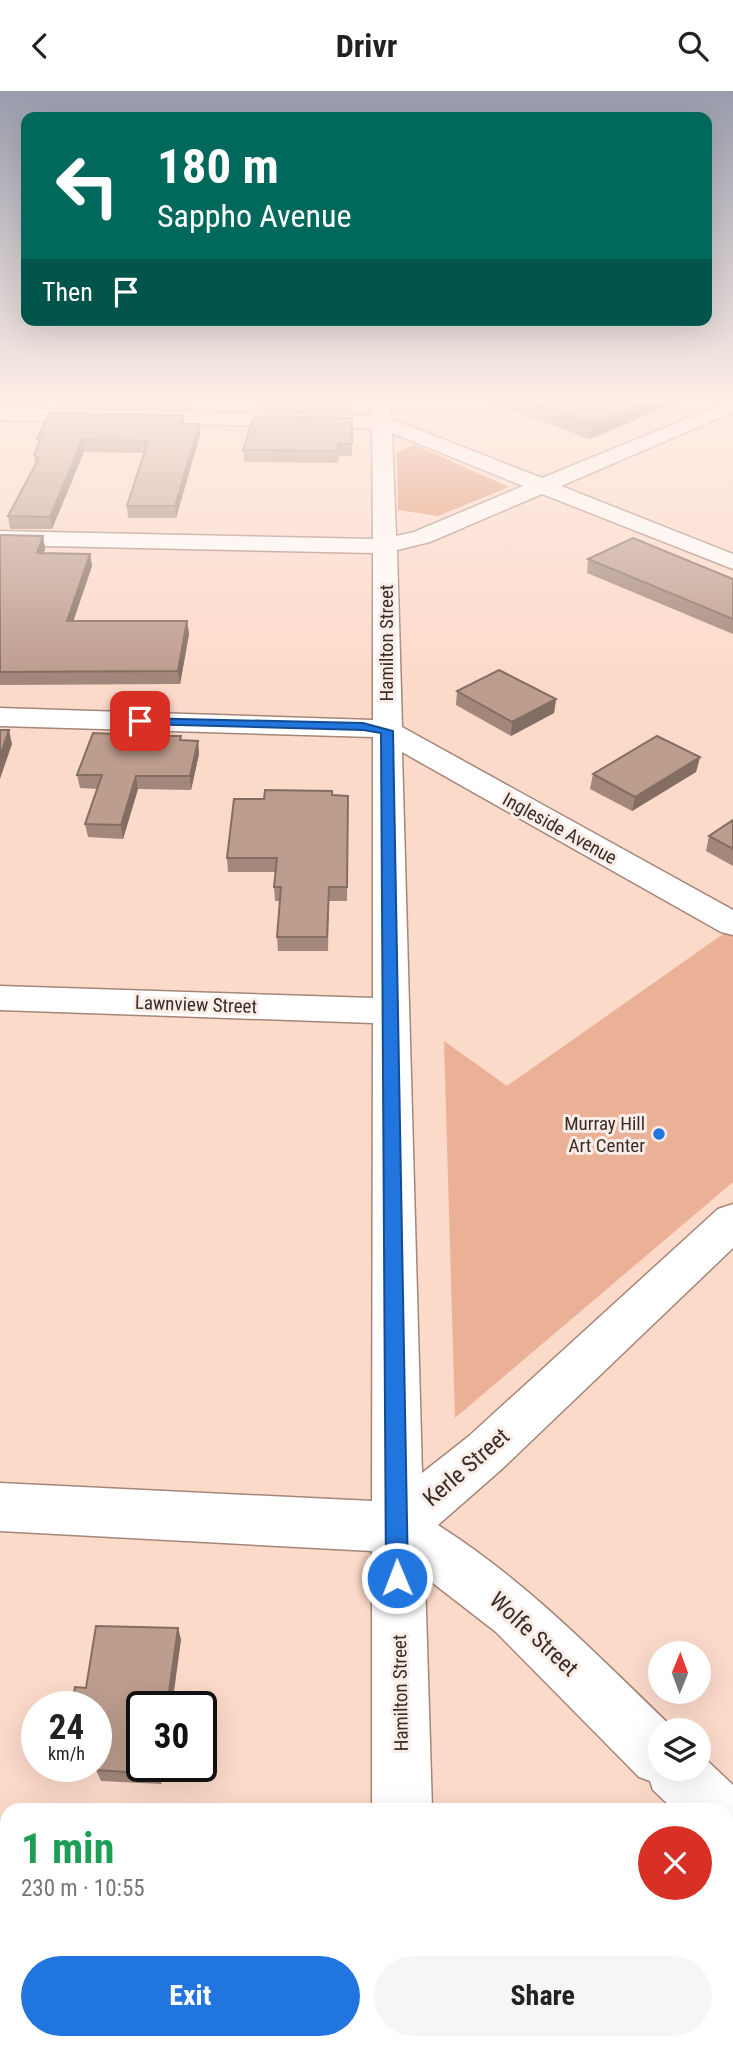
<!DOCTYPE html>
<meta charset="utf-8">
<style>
body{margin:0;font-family:"Roboto Condensed",sans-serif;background:#f6f6f6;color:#222;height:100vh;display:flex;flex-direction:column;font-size:26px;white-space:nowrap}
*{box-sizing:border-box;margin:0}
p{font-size:23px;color:#767676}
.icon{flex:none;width:38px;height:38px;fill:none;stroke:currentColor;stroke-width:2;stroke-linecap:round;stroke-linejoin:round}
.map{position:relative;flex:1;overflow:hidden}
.sheet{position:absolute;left:0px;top:1712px;width:733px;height:247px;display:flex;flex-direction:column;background:#fff;border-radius:21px 21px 0 0;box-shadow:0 7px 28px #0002}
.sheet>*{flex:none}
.banner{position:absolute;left:21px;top:21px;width:691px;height:214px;border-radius:14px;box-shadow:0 7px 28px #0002;background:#00695c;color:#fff;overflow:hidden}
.needle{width:46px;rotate:1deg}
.fabs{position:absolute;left:648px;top:1550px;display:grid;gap:14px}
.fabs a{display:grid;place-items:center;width:63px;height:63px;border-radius:50%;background:#fff;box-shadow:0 7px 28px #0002;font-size:35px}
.speed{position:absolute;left:21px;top:1600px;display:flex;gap:14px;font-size:35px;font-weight:700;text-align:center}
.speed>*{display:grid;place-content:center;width:91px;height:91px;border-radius:50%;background:#fff;box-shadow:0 7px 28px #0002;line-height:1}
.speed small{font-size:18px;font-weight:400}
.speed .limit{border:4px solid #111;border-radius:10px;background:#fff;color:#111}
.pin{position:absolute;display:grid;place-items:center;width:60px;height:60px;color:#fff;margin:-30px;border-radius:14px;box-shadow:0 4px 10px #0006}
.me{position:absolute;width:77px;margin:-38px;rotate:359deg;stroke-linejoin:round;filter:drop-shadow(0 0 5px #0008)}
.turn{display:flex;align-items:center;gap:24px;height:147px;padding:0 21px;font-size:32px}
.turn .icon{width:91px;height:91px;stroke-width:2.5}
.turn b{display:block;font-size:49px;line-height:60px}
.then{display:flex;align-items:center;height:66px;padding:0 21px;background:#0003;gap:14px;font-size:26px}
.round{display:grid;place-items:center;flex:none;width:74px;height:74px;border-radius:37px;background:#f6f6f6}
.head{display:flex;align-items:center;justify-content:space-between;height:119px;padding:0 21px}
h1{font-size:42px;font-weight:700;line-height:52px;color:#1e9e55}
.action{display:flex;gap:14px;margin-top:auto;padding:14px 21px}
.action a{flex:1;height:80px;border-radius:42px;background:#2175df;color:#fff;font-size:28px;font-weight:700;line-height:80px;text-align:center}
.action a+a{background:#f6f6f6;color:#222}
header{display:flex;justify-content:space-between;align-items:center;height:91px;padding:0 21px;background:#fff;font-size:32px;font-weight:700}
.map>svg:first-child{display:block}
</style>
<header><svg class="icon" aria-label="back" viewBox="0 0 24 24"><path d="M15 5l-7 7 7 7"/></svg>Drivr<svg class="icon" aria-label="search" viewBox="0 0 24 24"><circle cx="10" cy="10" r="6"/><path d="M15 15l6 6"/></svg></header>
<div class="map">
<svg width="733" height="1958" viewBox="0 0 733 1958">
<rect width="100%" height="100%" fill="#fcdaca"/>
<!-- green -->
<path fill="#eab196" d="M 726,841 L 733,845 L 733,1091 L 455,1327 L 444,950 L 507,995 Z"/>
<!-- forest -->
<path fill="#dd8f69" d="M 415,354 L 509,396 L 438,425 L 398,419 L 397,361 Z"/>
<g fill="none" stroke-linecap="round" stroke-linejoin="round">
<!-- street casing -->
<g stroke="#a58678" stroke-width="3">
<g id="street">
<path d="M 371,309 L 391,309 L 391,328 L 542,387 L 733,309 L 733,321 L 561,395 L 733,463 L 733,478 L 542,403 L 430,451 L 397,459 L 402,636 L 733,819 L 733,844 L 721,841 L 402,661 L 422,1382 L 469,1345 L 718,1118 L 733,1113 L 733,1157 L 503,1377 L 438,1434 C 529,1492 598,1565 676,1640 L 660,1640 L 660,1678 L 698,1678 L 698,1661 L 733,1694 L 733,1740 L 726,1743 L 726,1718 L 673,1718 L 653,1699 L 650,1690 L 639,1686 L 496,1541 L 425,1486 L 432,1718 L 372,1718 L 372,1460 L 0,1440 L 0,1392 L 372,1410 L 373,932 L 0,919 L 0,895 L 373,907 L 373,646 L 0,635 L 0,617 L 373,629 L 373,462 L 0,454 L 0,440 L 373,448 L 372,337 L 0,329 L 0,317 L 372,325 ZM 392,342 L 523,395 L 414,441 L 396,445 Z"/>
<rect x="374" y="1951" width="66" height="7"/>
</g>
</g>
<!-- street -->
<use href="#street" fill="#fff" fill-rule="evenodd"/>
</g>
<!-- wall -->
<g fill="#a3877a">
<path d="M 58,309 L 194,309 L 191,318 L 59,316 Z"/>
<path d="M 260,309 L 352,309 L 352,322 L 260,320 Z"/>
<path d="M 489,309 L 683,309 L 590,348 L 489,311 Z"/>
<path d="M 184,324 L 184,333 L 200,344 L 176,427 L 128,427 L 127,415 L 144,362 L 84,361 L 52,438 L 10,438 L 8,425 L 35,373 L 34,364 L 38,355 L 37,348 Z"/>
<path d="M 352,327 L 352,365 L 339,365 L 338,372 L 244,371 L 243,359 Z"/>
<path d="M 0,444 L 43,445 L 45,458 L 44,462 L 90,463 L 92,475 L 73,530 L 187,530 L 189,543 L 180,593 L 0,594 Z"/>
<path d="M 588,468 L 733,488 L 733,543 L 587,482 Z"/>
<path d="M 457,600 L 556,608 L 554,622 L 511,645 L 456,614 Z"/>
<path d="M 153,629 L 155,642 L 154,645 L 182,649 L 198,650 L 199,663 L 191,699 L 138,698 L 123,748 L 88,746 L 85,733 L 97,698 L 80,697 L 77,684 L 116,643 Z"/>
<path d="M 700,666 L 696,681 L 632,720 L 590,698 L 593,683 Z"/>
<path d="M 333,704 L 348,705 L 347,810 L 329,810 L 328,860 L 278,860 L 277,846 L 280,810 L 275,810 L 274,796 L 275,781 L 228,781 L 227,767 L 264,708 Z"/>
<path d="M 733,729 L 733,775 L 706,760 L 709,745 Z"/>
<path d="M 178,1537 L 181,1549 L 142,1675 L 164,1675 L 161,1693 L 101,1690 L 96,1679 L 96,1675 L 94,1675 L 96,1675 L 96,1615 L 86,1597 Z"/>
</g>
<!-- shaded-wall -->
<g fill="#846e63">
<path d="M 0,309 L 6,309 L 3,314 L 0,315 Z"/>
<path d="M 191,309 L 194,309 L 191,318 L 190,311 Z"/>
<path d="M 649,309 L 683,309 L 590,348 L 592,333 Z"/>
<path d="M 199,333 L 200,344 L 176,427 L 175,415 Z"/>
<path d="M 82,349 L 84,361 L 52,438 L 50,426 Z"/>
<path d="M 43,445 L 45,458 L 39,475 L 37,462 Z"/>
<path d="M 90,463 L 92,475 L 69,543 L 67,530 Z"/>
<path d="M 187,530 L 189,543 L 180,593 L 178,580 Z"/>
<path d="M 556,608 L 554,622 L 511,645 L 512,631 Z"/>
<path d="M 153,629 L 155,642 L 150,658 L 148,645 Z"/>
<path d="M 9,639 L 12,653 L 0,688 L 0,665 Z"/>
<path d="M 198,650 L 199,663 L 191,699 L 190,685 Z"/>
<path d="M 700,666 L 696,681 L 632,720 L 635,706 Z"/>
<path d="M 136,685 L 138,698 L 123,748 L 121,734 Z"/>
<path d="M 178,1537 L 181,1549 L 172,1615 L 167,1615 Z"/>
<path d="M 159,1675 L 164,1675 L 161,1693 L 158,1683 Z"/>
</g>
<!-- building -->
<g fill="#bd9d8e" stroke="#846e63" stroke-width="2">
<path d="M 132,309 L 191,309 L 190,311 Z"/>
<path d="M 298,309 L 352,309 L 352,311 Z"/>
<path d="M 527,309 L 649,309 L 592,333 Z"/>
<path d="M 50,322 L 184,324 L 181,333 L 199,333 L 175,415 L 127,415 L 148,350 L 82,349 L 50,426 L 8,425 L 39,367 L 34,364 L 41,348 L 37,348 Z"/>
<path d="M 254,325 L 352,327 L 352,353 L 339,353 L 337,360 L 243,359 Z"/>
<path d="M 0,444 L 43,445 L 37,462 L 90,463 L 67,530 L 187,530 L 178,580 L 0,581 Z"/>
<path d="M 633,447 L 733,488 L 733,528 L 588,468 Z"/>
<path d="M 499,579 L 556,608 L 512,631 L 457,600 Z"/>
<path d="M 121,628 L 153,629 L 148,645 L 181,645 L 180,649 L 198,650 L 190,685 L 136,685 L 121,734 L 85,733 L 102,684 L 77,684 L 93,642 L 116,643 Z"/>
<path d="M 0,639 L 9,639 L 0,665 Z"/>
<path d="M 657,645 L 700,666 L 635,706 L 593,683 Z"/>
<path d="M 265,699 L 332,700 L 332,704 L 348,705 L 347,796 L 329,796 L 327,846 L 277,846 L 281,796 L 274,796 L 277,767 L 227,767 L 234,708 L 264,708 Z"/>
<path d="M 733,729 L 733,758 L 709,745 Z"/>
<path d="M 96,1535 L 178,1537 L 167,1615 L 142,1615 L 142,1675 L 159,1675 L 158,1683 L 96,1679 L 98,1665 L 96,1665 L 96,1615 L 72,1615 L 75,1596 L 86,1597 Z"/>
</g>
<!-- sky -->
<linearGradient id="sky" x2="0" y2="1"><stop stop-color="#999cac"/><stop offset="0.53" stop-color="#feeee7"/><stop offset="1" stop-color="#feeee7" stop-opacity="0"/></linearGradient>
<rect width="733" height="583" fill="url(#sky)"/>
<!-- route -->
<path fill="#2175df" stroke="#154c91" stroke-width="2" d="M 135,627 L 363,632 L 393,640 L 408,1487 L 405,1495 L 397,1498 L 389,1495 L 386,1487 L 381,642 L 363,639 L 140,633 L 134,630 Z"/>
<!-- markers -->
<circle fill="#2175df" stroke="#faece6" stroke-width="2.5" cx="659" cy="1043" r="7"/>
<g text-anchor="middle" stroke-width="6" stroke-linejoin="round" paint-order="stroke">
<!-- street labels -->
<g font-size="19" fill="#3a2d27" stroke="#faece6">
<text transform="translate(386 552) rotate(-90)" y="7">Hamilton Street</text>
<text transform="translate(560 737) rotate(29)" y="7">Ingleside Avenue</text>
<text transform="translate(196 913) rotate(2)" y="7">Lawnview Street</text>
<text transform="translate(400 1602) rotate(-91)" y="7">Hamilton Street</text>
</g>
<!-- poi labels -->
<g font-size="19" fill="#3a2d27" stroke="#faece6" text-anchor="end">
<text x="645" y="1039">Murray Hill<tspan x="645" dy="22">Art Center</tspan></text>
</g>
<!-- near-street labels -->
<g font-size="23" fill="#3a2d27" stroke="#faece6">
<text transform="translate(466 1376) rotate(-41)" y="8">Kerle Street</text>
<text transform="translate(534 1543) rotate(43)" y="8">Wolfe Street</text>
</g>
</g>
</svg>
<div class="fabs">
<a><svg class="needle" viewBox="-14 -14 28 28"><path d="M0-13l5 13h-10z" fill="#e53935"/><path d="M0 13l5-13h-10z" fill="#767676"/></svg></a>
<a><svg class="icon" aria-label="layers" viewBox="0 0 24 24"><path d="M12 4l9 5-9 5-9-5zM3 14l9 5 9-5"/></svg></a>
</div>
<div class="speed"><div>24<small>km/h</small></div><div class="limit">30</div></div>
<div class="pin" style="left:140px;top:630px;background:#d93025"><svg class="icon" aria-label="arrive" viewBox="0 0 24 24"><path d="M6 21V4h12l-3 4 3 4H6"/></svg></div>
<svg class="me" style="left:397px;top:1487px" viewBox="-20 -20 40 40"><circle r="17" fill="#2175df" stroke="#fff" stroke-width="3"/><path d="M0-11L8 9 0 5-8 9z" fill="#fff"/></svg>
<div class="banner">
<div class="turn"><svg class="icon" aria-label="left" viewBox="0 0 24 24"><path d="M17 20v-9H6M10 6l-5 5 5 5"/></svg><div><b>180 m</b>Sappho Avenue</div></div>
<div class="then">Then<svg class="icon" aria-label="arrive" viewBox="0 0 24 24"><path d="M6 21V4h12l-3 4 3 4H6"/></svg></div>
</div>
<section class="sheet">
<div class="head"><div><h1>1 min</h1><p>230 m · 10:55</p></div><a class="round" style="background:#d93025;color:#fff"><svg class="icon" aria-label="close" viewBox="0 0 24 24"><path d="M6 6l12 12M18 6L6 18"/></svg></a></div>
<div class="action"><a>Exit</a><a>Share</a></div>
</section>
</div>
